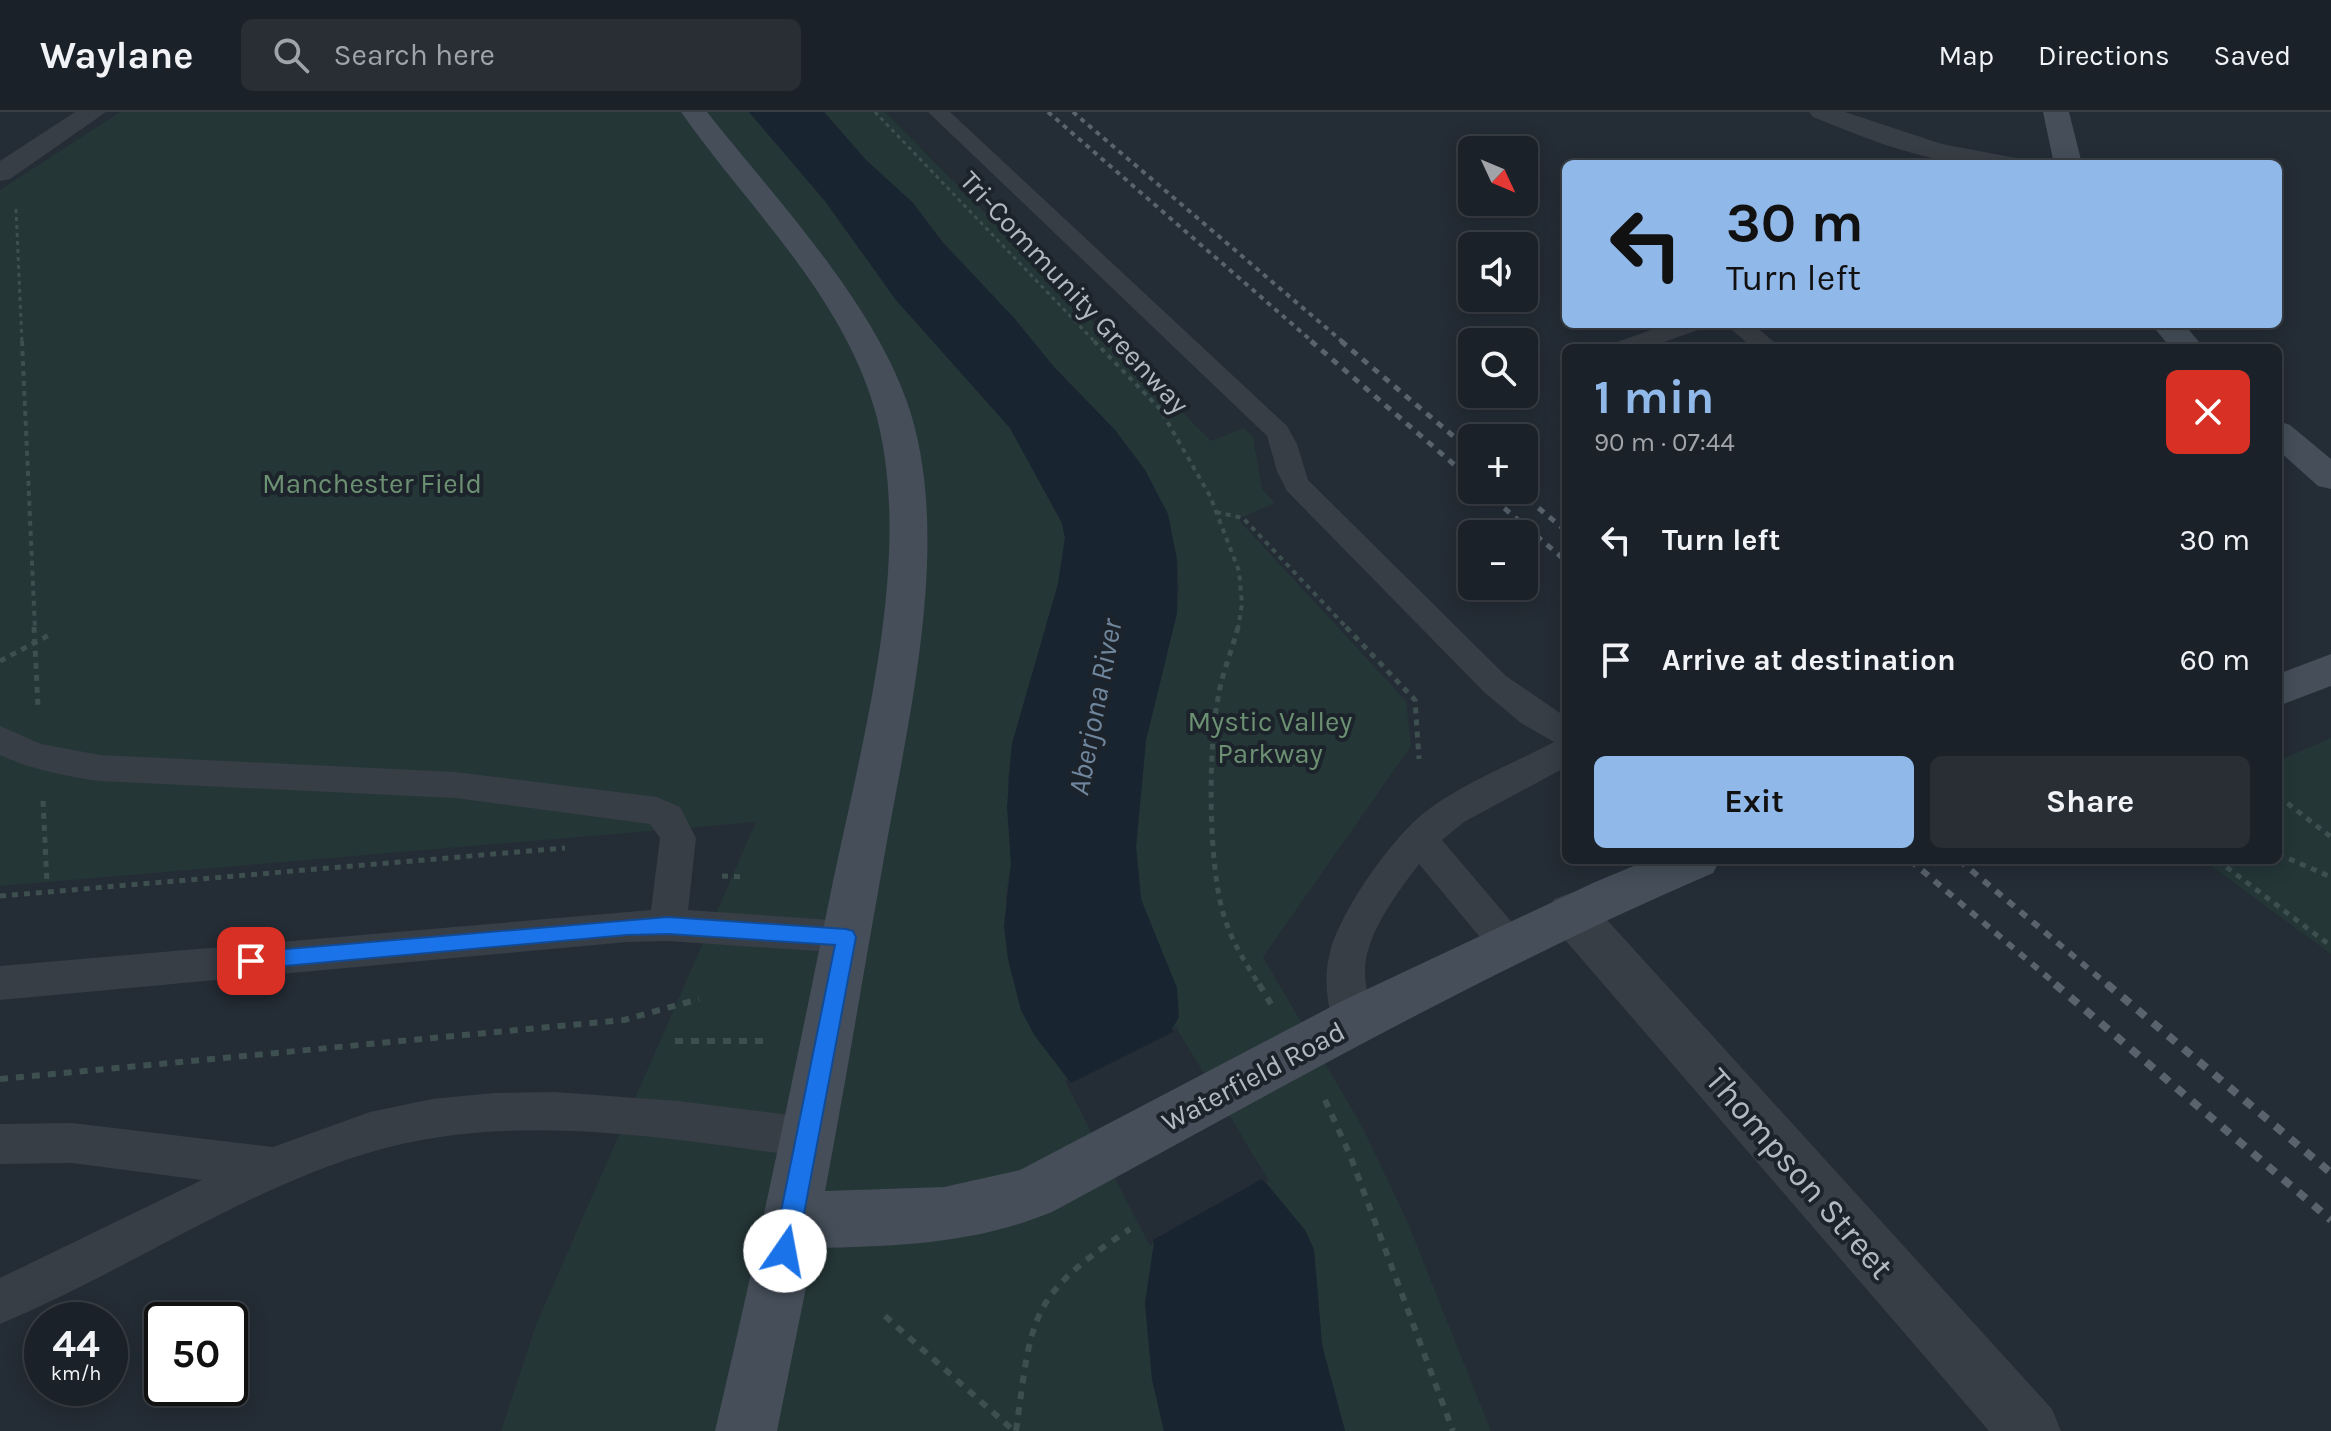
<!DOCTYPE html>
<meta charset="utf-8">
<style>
body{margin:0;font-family:Karla,sans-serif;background:#282e34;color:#f1f3f6;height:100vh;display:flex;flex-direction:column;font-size:30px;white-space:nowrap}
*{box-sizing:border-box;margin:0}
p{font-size:26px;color:#a0a3a8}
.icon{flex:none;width:44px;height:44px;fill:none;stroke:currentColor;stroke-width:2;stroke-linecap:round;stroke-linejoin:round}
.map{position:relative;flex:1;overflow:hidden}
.details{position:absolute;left:1562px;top:232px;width:720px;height:520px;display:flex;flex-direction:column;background:#1b2128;border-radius:12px;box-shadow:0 4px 20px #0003,0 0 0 2px #393e45}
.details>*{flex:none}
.top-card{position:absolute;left:1562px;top:48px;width:720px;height:168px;border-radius:12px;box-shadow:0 4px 20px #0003,0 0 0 2px #393e45;background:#90b8e9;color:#111;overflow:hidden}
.needle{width:52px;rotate:134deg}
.tools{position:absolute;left:1458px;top:24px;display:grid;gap:16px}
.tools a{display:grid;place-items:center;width:80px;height:80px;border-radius:12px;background:#1b2128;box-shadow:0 4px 20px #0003,0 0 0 2px #393e45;font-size:40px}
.speed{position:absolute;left:24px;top:1190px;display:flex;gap:16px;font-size:40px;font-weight:700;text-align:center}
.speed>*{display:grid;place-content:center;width:104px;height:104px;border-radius:50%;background:#1b2128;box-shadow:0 4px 20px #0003,0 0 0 2px #393e45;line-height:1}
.speed small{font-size:20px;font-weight:400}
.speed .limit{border:4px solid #111;border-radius:12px;background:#fff;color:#111}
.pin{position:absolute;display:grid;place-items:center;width:68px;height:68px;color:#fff;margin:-34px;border-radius:16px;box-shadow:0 4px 12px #0006}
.me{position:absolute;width:88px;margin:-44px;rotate:12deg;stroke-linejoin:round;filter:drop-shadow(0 0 6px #0008)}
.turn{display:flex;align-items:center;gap:28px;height:168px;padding:0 32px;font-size:36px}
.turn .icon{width:104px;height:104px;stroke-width:2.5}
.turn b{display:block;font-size:56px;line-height:68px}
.round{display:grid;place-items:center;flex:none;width:84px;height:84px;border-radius:12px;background:#282e34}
.summary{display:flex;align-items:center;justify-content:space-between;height:136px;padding:0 32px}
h1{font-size:48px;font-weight:700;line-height:60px;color:#90b8e9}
.cta{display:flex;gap:16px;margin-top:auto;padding:16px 32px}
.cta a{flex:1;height:92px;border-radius:12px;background:#90b8e9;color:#111;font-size:32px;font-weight:700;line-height:92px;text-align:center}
.cta a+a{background:#282e34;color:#f1f3f6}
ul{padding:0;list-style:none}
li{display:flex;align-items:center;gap:24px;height:120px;padding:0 32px}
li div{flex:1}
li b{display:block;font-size:30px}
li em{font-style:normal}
header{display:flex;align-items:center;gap:48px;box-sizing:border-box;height:112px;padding:0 40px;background:#1b2128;border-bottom:2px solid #393e45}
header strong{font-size:38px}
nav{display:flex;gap:44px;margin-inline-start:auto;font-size:28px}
.search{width:560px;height:72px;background:#282e34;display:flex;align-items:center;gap:20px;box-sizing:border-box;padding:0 28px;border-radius:12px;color:#a0a3a8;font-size:30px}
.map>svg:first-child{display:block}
</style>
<header>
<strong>Waylane</strong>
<div class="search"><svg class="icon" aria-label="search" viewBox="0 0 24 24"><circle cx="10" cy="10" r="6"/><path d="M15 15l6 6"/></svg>Search here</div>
<nav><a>Map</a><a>Directions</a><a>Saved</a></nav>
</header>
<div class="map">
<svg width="2331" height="1319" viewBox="0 0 2331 1319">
<rect width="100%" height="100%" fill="#242c35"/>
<!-- green -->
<g fill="#253637">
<path d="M 120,0 L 749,0 L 825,89 L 896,188 L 1010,316 L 1062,411 L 1065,426 L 1058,472 L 1012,632 L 1008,667 L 1011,752 L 1006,784 L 1008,847 L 1021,898 L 1035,924 L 1068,967 L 1154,1131 L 1145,1191 L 1152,1267 L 1164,1319 L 501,1319 L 537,1210 L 756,710 L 0,774 L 0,78 Z"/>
<path d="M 824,0 L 885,0 L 1211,329 L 1244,316 L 1253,325 L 1262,377 L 1275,391 L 1238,407 L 1406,589 L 1411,634 L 1263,845 L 1363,1016 L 1408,1111 L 1491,1319 L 1345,1319 L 1322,1233 L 1314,1138 L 1305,1118 L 1262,1067 L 1172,917 L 1141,787 L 1136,735 L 1146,628 L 1177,501 L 1179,475 L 1177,448 L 1155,378 L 1145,358 L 1115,318 L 1054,255 L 1014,206 L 943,130 L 913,91 L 866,48 Z"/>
<path d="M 2331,626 L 2331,842 L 2203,748 L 2278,748 L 2278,649 Z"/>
</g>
<!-- water -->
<path fill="#192431" d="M 749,0 L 824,0 L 866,48 L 913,91 L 942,130 L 1014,206 L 1054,255 L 1115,318 L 1145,358 L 1168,402 L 1177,448 L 1177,501 L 1146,628 L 1136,735 L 1141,787 L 1177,876 L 1179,905 L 1172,917 L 1262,1066 L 1305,1118 L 1314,1138 L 1322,1233 L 1345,1319 L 1164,1319 L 1152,1267 L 1145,1191 L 1154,1131 L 1068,967 L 1035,924 L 1021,898 L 1008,847 L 1004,814 L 1011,752 L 1007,695 L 1012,632 L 1058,472 L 1065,426 L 1062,411 L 1010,316 L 896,188 L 825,89 Z"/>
<!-- pier -->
<path fill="#242c35" d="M 1178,914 L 1177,917 L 1269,1069 L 1265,1071 L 1262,1067 L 1153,1128 L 1154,1131 L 1150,1134 L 1065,969 L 1068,967 L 1071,971 L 1173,920 L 1172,917 Z"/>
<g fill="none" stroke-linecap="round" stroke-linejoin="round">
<!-- path-far3 -->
<g stroke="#3e4f4f" stroke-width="3" stroke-dasharray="4 4" stroke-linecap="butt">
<path d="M 875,0 L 1096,231"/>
<path d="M 16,97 L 22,231"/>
</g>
<!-- path-far2 -->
<g stroke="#3e4f4f" stroke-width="4" stroke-dasharray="5 5" stroke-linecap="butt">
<path d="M 22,229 L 35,517"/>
<path d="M 1094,229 L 1160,297 L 1210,384 L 1239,459 L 1242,492 L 1238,517"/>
<path d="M 1216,400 L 1243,406 L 1348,517"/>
</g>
<!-- path-far1 -->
<g stroke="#3e4f4f" stroke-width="5" stroke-dasharray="6 6" stroke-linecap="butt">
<path d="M 34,515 L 38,595"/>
<path d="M 1238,515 C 1232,539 1222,561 1218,586 C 1208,637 1208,754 1224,804 C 1232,830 1246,852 1260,874"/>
<path d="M 1346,515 L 1415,588 L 1419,647"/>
<path d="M 0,549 L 53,521"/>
<path d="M 2278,684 L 2331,725"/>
<path d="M 43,689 L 47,772"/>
<path d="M 2278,742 L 2331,765"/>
<path d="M 2217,748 L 2331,834"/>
<path d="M 722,764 L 745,765"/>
<path d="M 0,784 L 565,736"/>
</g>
<!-- path -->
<g stroke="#3e4f4f" stroke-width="6" stroke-dasharray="8 8" stroke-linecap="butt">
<path d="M 1259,872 L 1271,892"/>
<path d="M 675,929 L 768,929"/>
<path d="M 0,967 L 624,908 L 699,887"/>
<path d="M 1325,988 L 1350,1043 L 1453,1319"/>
<path d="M 885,1204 L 1014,1319"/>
<path d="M 1016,1319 C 1032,1204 1028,1184 1130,1117"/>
</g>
<!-- service -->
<g fill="#373e46" fill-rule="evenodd">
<path d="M 928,0 L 950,0 L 1287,314 L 1297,332 L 1308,368 L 1506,564 L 1566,605 L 1566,655 L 1464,710 L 1442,728 L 1520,820 L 1526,831 L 1520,842 L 1507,847 L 1494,842 L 1419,752 C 1398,780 1367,820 1365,856 C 1364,879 1376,903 1366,924 L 1352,929 L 1338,924 C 1327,899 1323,866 1330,840 C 1341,798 1392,726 1425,700 C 1463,671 1512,652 1554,630 L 1521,611 L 1484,580 L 1287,379 L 1277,359 L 1267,324 Z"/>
<path d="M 1668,212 L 1704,212 L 1701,217 L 1647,236 L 1611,236 L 1614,231 Z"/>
<path d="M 1725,212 L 1753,212 L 1781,236 L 1753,236 Z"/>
<path d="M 0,614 L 41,632 L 100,643 L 455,660 L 657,685 L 680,695 L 696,726 L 688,798 L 846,809 L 859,814 L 865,825 L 859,836 L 846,841 L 668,829 L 627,830 L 0,888 L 0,854 L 651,798 L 660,726 L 650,712 L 455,686 L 100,669 C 65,664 32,658 0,643 Z"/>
<path d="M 555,980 L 678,989 L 807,1005 L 822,1011 L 828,1025 L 822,1039 L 807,1045 C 663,1026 510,998 368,1041 C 239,1080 125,1160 0,1212 L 0,1166 L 202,1068 L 72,1051 L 0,1052 L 0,1012 L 72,1011 L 273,1035 L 370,1000 L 432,987 L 494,981 Z"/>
</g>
<!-- minor -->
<g fill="#373e46" fill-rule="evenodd">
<path d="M 75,0 L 106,0 L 10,67 L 0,69 L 0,49 Z"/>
<path d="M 1809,0 L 1845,0 L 1942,32 L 2016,46 L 2020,52 C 1999,52 1977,55 1957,51 C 1907,43 1859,24 1813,5 Z"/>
<path d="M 1571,781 L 1588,787 L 2052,1297 L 2061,1319 L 1989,1319 L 1554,815 L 1547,801 L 1554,787 Z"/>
</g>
<!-- secondary -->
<g fill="#454e59" fill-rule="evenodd">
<path d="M 681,0 L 707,0 C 775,86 869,185 906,287 C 955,422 908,608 884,746 C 864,857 846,969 825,1079 L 944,1075 L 1020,1058 L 1342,889 L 1595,770 L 1648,748 L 1720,748 L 1713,761 C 1485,859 1270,982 1052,1100 C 974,1132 897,1134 814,1136 L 777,1319 L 715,1319 C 757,1141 794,963 830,784 C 860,636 918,438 873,292 C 839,180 747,94 681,0 Z"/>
<path d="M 2043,0 L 2069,0 L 2082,52 L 2054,52 Z"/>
<path d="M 2151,212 L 2184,212 L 2204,236 L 2171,236 Z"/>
<path d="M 2278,309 L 2290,313 L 2331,347 L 2331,377 L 2318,374 L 2278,338 Z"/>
<path d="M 2331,542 L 2331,574 L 2278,594 L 2278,562 Z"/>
</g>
<!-- rail-far3 -->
<g stroke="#59636d" stroke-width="4" stroke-dasharray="5 5" stroke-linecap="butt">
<path d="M 1048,0 L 1314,231"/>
<path d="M 1073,0 L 1344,231"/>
</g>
<!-- rail-far2 -->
<g stroke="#59636d" stroke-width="5" stroke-dasharray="7 7" stroke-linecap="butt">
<path d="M 1311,229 L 1472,368"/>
<path d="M 1341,229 L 1472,340"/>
<path d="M 1483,378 L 1566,449"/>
<path d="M 1517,378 L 1566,419"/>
</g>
<!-- rail-far1 -->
<g stroke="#59636d" stroke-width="6" stroke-dasharray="8 8" stroke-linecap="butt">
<path d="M 1910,748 L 2058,874"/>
<path d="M 1959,748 L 2109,874"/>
</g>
<!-- rail -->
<g stroke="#59636d" stroke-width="8" stroke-dasharray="10 10" stroke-linecap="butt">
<path d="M 2055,872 L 2331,1108"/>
<path d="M 2107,872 L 2331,1061"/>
</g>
</g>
<!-- route -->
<path fill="#1a73e8" stroke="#114b97" stroke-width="2" d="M 668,805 L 846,817 L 853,819 L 856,825 L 797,1139 L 793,1148 L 785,1151 L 777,1148 L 773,1139 L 835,833 L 668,822 L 627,823 L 251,857 L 244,855 L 241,849 L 244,842 L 251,840 Z"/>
<g text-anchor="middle" stroke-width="8" stroke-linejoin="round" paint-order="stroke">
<!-- street labels -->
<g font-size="28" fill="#b2b9c2" stroke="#1c232b">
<text transform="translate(1075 180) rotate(47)" y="10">Tri-Community Greenway</text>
<text transform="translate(1253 964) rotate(-28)" y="10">Waterfield Road</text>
</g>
<!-- park labels -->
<g font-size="28" fill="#6c9072" stroke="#1c232b">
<text x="372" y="381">Manchester Field</text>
<text x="1270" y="619">Mystic Valley<tspan x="1270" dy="32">Parkway</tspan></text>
</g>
<!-- water labels -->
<g font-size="30" font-style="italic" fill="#6f869d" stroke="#1c232b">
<text transform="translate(1095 595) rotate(-79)" y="10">Aberjona River</text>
</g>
<!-- near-street labels -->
<g font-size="34" fill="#b2b9c2" stroke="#1c232b">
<text transform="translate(1800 1061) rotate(49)" y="12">Thompson Street</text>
</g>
</g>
</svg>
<div class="tools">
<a><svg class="needle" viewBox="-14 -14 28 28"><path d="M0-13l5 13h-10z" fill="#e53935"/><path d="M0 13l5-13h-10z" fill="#a0a3a8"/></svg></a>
<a><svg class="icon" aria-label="sound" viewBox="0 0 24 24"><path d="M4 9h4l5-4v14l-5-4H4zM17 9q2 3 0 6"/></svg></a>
<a><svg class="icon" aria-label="search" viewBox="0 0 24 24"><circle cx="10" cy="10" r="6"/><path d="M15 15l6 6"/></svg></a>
<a>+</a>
<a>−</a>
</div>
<div class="speed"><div>44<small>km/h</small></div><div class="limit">50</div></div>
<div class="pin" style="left:251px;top:849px;background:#d93025"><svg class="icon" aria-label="arrive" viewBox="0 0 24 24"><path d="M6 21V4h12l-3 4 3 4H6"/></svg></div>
<svg class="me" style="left:785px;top:1139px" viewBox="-20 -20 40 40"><circle r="19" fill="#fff"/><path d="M0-13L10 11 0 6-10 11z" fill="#1a73e8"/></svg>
<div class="top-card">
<div class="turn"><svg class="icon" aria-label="left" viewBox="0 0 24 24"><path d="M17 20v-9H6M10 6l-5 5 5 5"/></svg><div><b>30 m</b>Turn left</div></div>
</div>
<section class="details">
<div class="summary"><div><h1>1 min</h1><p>90 m · 07:44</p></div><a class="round" style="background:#d93025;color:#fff"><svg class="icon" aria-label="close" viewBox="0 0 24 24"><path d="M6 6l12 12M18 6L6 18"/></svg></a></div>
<ul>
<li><svg class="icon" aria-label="left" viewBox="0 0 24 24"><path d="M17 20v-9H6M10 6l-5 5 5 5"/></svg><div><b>Turn left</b></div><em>30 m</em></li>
<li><svg class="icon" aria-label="arrive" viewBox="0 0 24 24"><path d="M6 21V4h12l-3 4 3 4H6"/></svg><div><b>Arrive at destination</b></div><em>60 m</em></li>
</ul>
<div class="cta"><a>Exit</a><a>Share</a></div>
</section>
</div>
